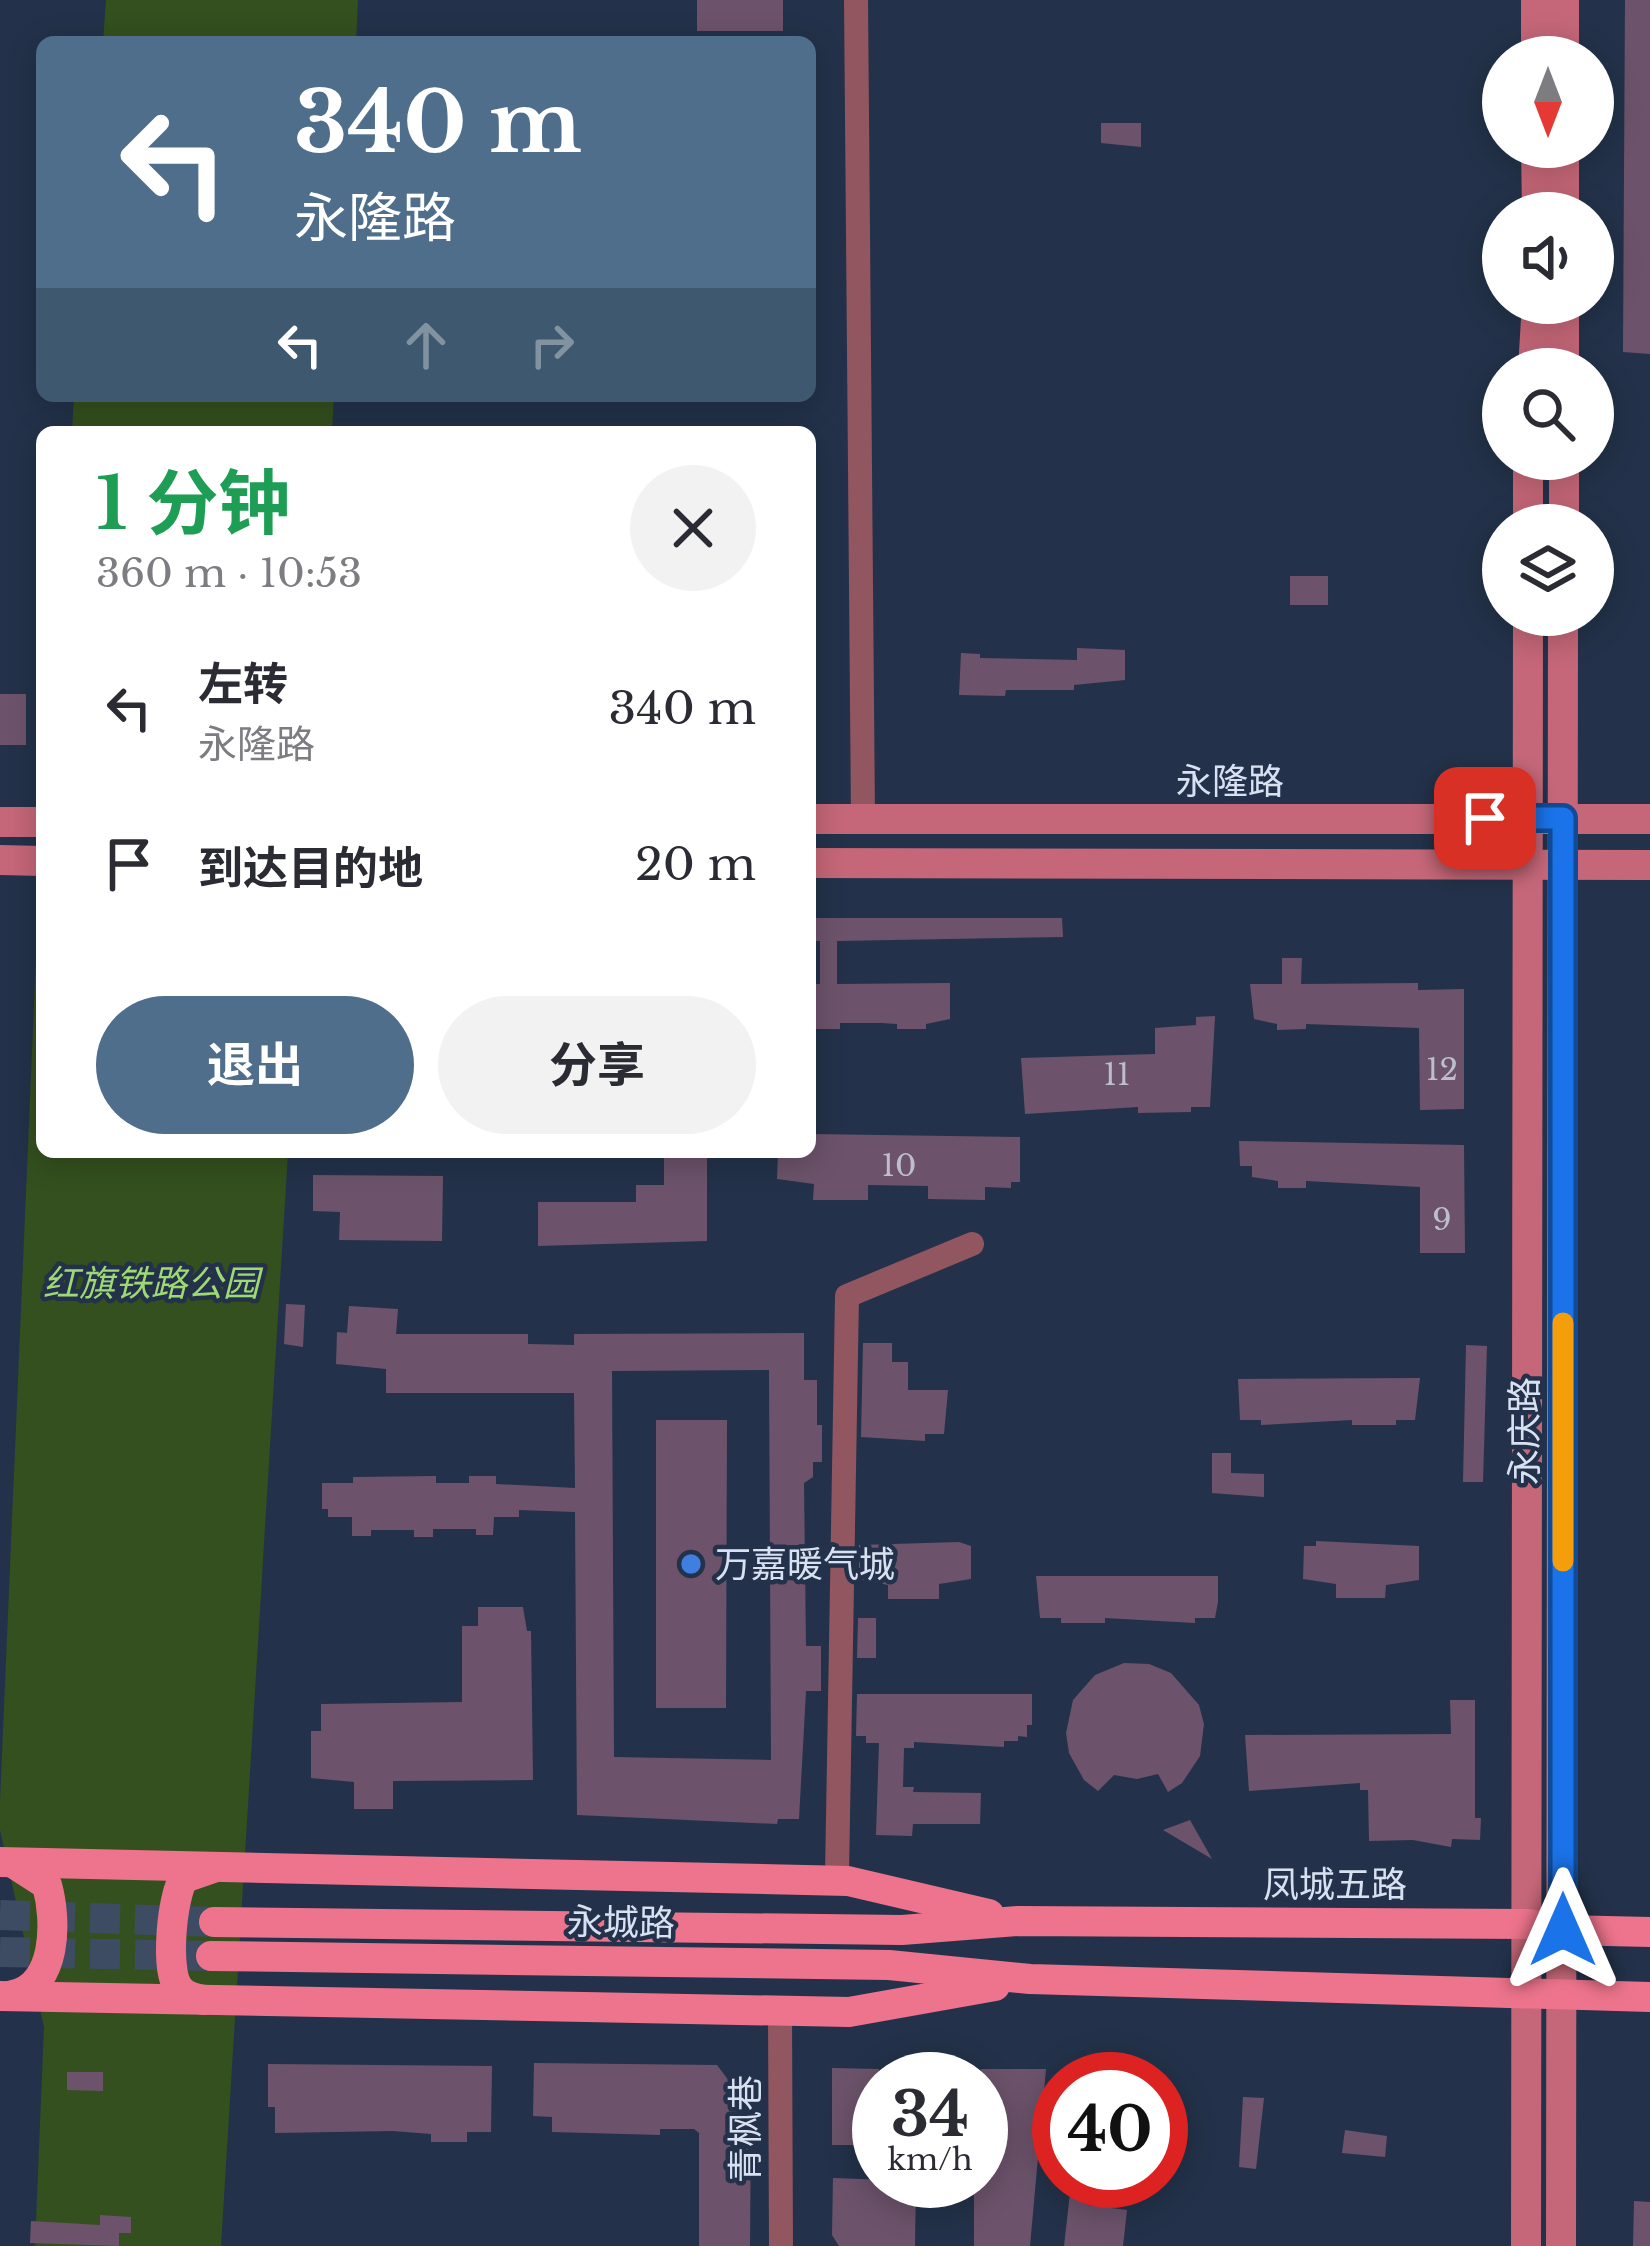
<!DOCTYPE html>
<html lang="zh">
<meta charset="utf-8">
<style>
body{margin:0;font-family:"Libre Baskerville","Noto Sans SC",serif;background:#f2f2f3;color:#2b2b33;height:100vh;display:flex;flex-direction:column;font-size:45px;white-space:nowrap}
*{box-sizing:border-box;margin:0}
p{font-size:39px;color:#7c7c81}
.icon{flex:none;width:66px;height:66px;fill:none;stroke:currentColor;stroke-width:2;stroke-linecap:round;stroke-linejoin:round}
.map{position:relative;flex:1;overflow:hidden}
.panel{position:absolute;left:36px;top:426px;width:780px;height:732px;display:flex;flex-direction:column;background:#fff;border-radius:18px;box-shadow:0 6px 30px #0003}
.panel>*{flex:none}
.top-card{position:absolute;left:36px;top:36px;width:780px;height:366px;border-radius:18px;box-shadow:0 6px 30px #0003;background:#4e6e8b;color:#fff;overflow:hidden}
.needle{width:78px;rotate:180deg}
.buttons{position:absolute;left:1482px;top:36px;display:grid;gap:24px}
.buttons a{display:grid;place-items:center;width:132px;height:132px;border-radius:50%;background:#fff;box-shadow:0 6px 30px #0003;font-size:60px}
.speed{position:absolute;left:852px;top:2052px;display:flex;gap:24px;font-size:60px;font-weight:700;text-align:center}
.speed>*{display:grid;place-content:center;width:156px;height:156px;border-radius:50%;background:#fff;box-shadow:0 6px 30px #0003;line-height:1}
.speed small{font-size:30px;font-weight:400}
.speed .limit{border:18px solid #d22;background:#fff;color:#111}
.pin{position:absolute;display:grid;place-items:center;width:102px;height:102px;color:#fff;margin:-51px;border-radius:24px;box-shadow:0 6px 18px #0006}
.me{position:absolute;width:132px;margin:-66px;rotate:0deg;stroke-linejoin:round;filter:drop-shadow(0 0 9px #0008)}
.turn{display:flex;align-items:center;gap:42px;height:252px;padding:0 60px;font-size:54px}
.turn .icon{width:156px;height:156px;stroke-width:2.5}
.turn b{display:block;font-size:84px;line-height:102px}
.lanes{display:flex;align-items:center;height:114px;padding:0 60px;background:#0003;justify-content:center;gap:60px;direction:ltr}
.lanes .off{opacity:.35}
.round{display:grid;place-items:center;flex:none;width:126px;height:126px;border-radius:63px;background:#f2f2f3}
.overview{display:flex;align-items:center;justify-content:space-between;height:204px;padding:0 60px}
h1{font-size:72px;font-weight:700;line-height:90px;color:#1e9e55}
.primary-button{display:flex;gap:24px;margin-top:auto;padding:24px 60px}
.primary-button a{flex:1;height:138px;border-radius:72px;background:#4e6e8b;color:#fff;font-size:48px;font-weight:700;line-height:138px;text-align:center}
.primary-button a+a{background:#f2f2f3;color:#2b2b33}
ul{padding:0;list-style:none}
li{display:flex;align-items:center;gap:36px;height:156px;padding:0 60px}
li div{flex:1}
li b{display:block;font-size:45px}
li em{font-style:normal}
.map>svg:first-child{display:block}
</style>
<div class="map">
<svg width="1650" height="2246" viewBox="0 0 1650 2246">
<rect width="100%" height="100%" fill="#23324a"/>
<!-- green -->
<g fill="#34501e">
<path d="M 106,0 L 358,0 L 356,42 L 103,42 Z"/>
<path d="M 74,396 L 334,396 L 332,432 L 72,432 Z"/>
<path d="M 42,818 L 42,1152 L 288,1152 L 221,2246 L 35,2246 L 44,2027 L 0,1830 L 0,1801 Z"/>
</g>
<!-- building -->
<g fill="#6c536b" fill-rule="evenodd">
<rect x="697" y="0" width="86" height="31"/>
<path d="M 1625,0 L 1650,0 L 1650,354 L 1623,352 Z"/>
<path d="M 1101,123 L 1141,123 L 1141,147 L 1101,143 Z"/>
<rect x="1290" y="576" width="38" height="29"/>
<path d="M 1077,648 L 1125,650 L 1125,680 L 1074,685 L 1074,690 L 1006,690 L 1005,696 L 959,695 L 961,653 L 980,654 L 980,658 L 1077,660 Z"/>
<rect x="0" y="694" width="26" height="51"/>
<path d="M 810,918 L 1062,918 L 1063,937 L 837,941 L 837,984 L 950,983 L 950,1019 L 926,1024 L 926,1029 L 897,1029 L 897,1024 L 881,1023 L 840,1023 L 840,1029 L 811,1029 L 810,984 L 820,984 L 820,941 L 810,941 Z"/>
<path d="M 1282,958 L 1302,958 L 1301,984 L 1418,983 L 1418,990 L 1464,989 L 1464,1109 L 1420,1110 L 1419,1028 L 1306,1024 L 1306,1029 L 1277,1030 L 1277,1024 L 1254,1019 L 1250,984 L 1282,984 Z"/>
<path d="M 1215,1016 L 1210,1107 L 1191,1107 L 1191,1112 L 1138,1113 L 1138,1107 L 1025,1114 L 1021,1058 L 1155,1054 L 1155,1028 L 1196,1025 L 1196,1017 Z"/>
<path d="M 810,1134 L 1020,1137 L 1020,1182 L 1011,1182 L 1011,1188 L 985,1187 L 985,1200 L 928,1199 L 928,1186 L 868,1185 L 868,1200 L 813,1200 L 814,1184 L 777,1179 L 778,1152 L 810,1152 Z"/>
<path d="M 1239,1141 L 1464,1145 L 1465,1253 L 1420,1253 L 1420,1187 L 1306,1181 L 1306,1188 L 1278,1188 L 1278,1181 L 1252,1177 L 1252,1166 L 1240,1166 Z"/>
<path d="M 664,1152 L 707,1152 L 707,1241 L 538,1246 L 538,1202 L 636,1202 L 636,1185 L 664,1185 Z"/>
<path d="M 313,1175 L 443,1176 L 442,1241 L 339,1240 L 340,1212 L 313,1211 Z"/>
<path d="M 286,1304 L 305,1305 L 303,1347 L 284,1344 Z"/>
<path d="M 349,1306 L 398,1309 L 396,1334 L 528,1334 L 528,1344 L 574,1345 L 574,1334 L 804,1333 L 804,1380 L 817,1380 L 817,1425 L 822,1425 L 822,1462 L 813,1462 L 813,1477 L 804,1483 L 806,1646 L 821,1646 L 821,1691 L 806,1691 L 799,1819 L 778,1819 L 777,1824 L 577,1815 L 575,1512 L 519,1510 L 519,1517 L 494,1517 L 493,1535 L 476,1535 L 476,1529 L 433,1529 L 433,1537 L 414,1537 L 414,1530 L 371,1530 L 371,1536 L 352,1536 L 352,1517 L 328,1517 L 328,1509 L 322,1509 L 322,1483 L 353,1483 L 353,1477 L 436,1476 L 436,1483 L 469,1483 L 469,1476 L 496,1476 L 496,1484 L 575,1488 L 574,1393 L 386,1393 L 386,1369 L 336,1364 L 337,1332 L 347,1333 ZM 769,1370 L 771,1760 L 614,1757 L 612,1371 Z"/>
<path d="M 863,1343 L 892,1343 L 892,1362 L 908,1362 L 908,1390 L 948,1390 L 944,1434 L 925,1434 L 925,1441 L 861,1437 Z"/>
<path d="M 1466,1345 L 1487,1346 L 1483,1482 L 1463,1482 Z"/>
<path d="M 1420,1378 L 1415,1420 L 1396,1420 L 1396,1425 L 1352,1425 L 1352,1420 L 1261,1425 L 1261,1420 L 1240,1420 L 1238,1379 Z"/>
<path d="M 656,1420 L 727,1420 L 726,1708 L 656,1708 Z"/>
<path d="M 1212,1453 L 1231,1453 L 1231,1473 L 1264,1474 L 1264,1497 L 1212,1493 Z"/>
<path d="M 1316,1541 L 1419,1546 L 1419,1580 L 1386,1585 L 1385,1598 L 1336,1598 L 1336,1584 L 1303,1579 L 1304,1546 L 1316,1546 Z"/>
<path d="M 959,1542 L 971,1546 L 971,1579 L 939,1584 L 939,1599 L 888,1599 L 888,1585 L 859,1579 L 859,1545 Z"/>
<path d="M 1036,1576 L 1218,1576 L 1218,1602 L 1215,1618 L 1195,1618 L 1195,1623 L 1105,1618 L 1105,1623 L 1061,1623 L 1061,1618 L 1040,1618 Z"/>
<path d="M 478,1607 L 523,1607 L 527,1631 L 531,1631 L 533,1780 L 393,1781 L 393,1809 L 354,1809 L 354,1782 L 311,1778 L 311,1731 L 321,1731 L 321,1704 L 462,1702 L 462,1626 L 478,1626 Z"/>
<path d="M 858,1618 L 876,1618 L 876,1658 L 857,1658 Z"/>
<path d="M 1124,1663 L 1149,1664 L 1171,1673 L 1199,1705 L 1204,1724 L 1200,1756 L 1182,1783 L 1168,1792 L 1158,1774 L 1137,1779 L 1114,1775 L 1098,1791 L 1084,1780 L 1069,1753 L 1066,1733 L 1073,1700 L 1095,1675 Z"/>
<path d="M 857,1694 L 1032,1694 L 1032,1725 L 1027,1725 L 1027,1737 L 1018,1736 L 1018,1741 L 1004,1741 L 1004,1747 L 914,1742 L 914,1748 L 904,1748 L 903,1787 L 914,1787 L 913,1792 L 981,1793 L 980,1824 L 913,1824 L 912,1836 L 876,1835 L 879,1743 L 866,1743 L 866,1736 L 856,1736 Z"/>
<path d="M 1450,1700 L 1475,1700 L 1475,1818 L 1481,1818 L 1480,1840 L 1452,1839 L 1451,1847 L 1413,1840 L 1369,1841 L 1368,1790 L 1360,1790 L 1360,1783 L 1249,1791 L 1245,1735 L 1451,1734 Z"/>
<path d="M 1190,1820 L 1212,1859 L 1163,1830 Z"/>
<path d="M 534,2063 L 717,2065 L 751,2110 L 750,2246 L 699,2246 L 699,2133 L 694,2129 L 660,2129 L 660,2135 L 552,2132 L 552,2117 L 533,2116 Z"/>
<path d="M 268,2064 L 492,2066 L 491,2132 L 467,2132 L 467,2142 L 431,2142 L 431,2134 L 393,2131 L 275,2133 L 275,2107 L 268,2107 Z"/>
<path d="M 832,2068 L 879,2069 L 879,2145 L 832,2145 Z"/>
<path d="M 981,2069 L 1046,2069 L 1030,2246 L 974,2246 L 974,2181 L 992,2178 L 992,2148 L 981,2148 Z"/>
<path d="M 67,2072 L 103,2072 L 103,2091 L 67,2090 Z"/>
<path d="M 1243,2097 L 1264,2098 L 1256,2169 L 1239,2167 Z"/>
<path d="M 1345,2130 L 1387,2136 L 1385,2157 L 1342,2153 Z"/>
<path d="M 833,2178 L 916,2181 L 915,2246 L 839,2246 L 832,2235 Z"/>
<path d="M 1070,2193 L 1089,2195 L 1088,2205 L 1127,2210 L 1123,2246 L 1064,2246 Z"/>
<path d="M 1634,2201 L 1650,2202 L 1650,2246 L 1633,2246 Z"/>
<path d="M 100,2215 L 131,2217 L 131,2233 L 119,2233 L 119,2246 L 30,2243 L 31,2221 L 100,2225 Z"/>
</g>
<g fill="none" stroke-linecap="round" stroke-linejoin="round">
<!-- primary-tunnel -->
<g stroke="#3e4c63" stroke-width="30" stroke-dasharray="30 15" stroke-linecap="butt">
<path d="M 0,1915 L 214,1922"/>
<path d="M 0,1952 L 211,1956"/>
</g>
<!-- street -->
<g stroke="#91565f" stroke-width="24">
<path d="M 856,0 L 863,819"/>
<path d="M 837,1875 L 847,1296 L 972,1244"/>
<path d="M 780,2011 L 781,2246"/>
</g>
<!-- secondary -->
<g stroke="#c56778" stroke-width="30">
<path d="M 1536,0 L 1536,57"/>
<path d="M 1564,57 L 1564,0"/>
<path d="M 1536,147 L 1537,213"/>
<path d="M 1564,213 L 1564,147"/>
<path d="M 1533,369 L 1537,303"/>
<path d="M 1564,369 L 1564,303"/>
<path d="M 1528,525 L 1528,459"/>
<path d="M 1564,525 L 1564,459"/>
<path d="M 810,819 L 1650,819"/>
<path d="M 0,822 L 42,822"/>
<path d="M 0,860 L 42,861"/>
<path d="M 810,863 L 1650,865"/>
<path d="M 1526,2246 L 1528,615"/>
<path d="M 1561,2246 L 1563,615"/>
</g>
<!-- primary -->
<g stroke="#ed748c" stroke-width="30">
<path d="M 0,1862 L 848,1881 L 989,1914"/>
<path d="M 214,1922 L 902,1930 L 1018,1921 L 1529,1924 L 1563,1930 L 1650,1932"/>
<path d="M 211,1956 L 889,1965 L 1030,1979 L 1650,1997"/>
<path d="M 13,1995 C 57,1986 57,1921 47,1885 L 16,1865"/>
<path d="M 0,1996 L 849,2012 L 995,1986"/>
<path d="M 204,2000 C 194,1998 184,1996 178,1987 C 165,1969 172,1895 184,1878 L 213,1868"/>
</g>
</g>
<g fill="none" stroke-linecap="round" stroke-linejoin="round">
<!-- route casing -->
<g stroke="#114b97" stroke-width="30">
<path id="route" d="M 1485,818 L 1563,818 L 1563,1930"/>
</g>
<!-- route -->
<use href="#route" stroke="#1a73e8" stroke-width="21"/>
<!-- slow -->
<path stroke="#f59e0b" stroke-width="21" d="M 1563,1323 L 1563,1561"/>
</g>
<!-- markers -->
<circle fill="#3f7fe0" stroke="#23324a" stroke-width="4.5" cx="691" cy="1564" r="12"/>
<g text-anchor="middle" stroke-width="9" stroke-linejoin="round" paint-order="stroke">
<!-- number labels -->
<g font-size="30" fill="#bcbed0">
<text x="1442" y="1080">12</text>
<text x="1117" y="1085">11</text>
<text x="899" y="1176">10</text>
<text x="1442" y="1230">9</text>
</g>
<!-- street labels -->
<g font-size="36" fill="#d7e1f1" stroke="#23324a">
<text x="1230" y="794">永隆路</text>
<text transform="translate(1524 1431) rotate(-90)" y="13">永庆路</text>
<text x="1335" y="1897">凤城五路</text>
<text transform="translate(621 1922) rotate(1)" y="13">永城路</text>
<text transform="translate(745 2129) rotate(-90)" y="13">青枫巷</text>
</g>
<!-- park labels -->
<g font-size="36" font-style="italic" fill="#9ed973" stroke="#23324a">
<text x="151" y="1296">红旗铁路公园</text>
</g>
<!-- poi labels -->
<g font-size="36" fill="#d7e1f1" stroke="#23324a" text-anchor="start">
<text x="715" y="1577">万嘉暖气城</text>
</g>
</g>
</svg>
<div class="buttons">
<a><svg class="needle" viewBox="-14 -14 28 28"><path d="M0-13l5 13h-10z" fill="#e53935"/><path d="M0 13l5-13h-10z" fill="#7c7c81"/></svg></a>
<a><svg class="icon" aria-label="sound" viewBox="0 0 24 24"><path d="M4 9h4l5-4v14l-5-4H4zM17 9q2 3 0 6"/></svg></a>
<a><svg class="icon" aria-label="search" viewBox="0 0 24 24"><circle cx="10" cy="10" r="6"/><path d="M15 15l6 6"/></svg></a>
<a><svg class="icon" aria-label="layers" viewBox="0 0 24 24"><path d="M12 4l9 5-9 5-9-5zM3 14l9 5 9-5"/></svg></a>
</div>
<div class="speed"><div>34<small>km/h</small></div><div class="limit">40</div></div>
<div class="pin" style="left:1485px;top:818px;background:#d93025"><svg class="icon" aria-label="arrive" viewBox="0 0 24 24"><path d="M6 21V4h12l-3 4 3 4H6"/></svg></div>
<svg class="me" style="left:1563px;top:1930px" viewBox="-20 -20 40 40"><path d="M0-17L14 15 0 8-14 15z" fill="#1a73e8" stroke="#fff" stroke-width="4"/></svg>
<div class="top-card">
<div class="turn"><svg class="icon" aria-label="left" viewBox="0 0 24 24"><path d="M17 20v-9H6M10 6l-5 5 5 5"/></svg><div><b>340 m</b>永隆路</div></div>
<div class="lanes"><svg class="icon" aria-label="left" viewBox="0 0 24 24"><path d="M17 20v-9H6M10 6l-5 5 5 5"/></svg><svg class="icon off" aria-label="ahead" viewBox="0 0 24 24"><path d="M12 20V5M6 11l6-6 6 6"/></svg><svg class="icon off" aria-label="right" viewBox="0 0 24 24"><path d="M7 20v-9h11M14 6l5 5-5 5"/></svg></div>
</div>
<section class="panel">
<div class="overview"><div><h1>1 分钟</h1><p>360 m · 10:53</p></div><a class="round"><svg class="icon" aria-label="close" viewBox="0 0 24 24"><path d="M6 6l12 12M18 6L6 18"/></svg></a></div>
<ul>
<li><svg class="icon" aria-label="left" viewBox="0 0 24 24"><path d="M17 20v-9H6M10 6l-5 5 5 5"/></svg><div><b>左转</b><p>永隆路</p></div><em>340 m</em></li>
<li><svg class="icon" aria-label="arrive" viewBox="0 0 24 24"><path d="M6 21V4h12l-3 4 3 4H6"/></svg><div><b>到达目的地</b></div><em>20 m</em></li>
</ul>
<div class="primary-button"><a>退出</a><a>分享</a></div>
</section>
</div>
